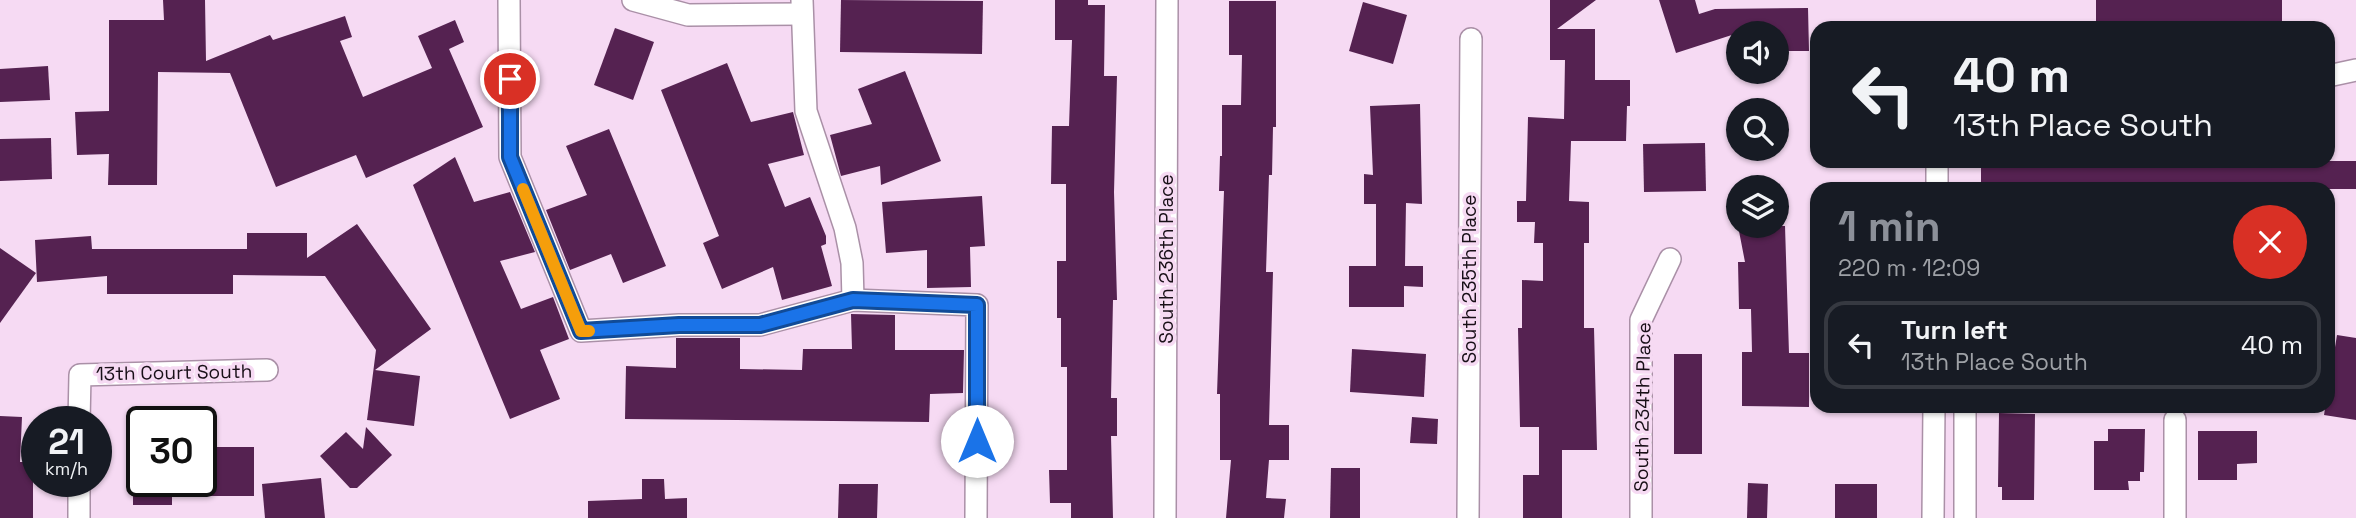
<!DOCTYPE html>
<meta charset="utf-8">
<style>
body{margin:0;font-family:"Space Grotesk",sans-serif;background:#20242c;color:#f1f3f6;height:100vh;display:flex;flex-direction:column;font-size:26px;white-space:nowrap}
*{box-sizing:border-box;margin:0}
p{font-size:23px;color:#9ea1a6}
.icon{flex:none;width:38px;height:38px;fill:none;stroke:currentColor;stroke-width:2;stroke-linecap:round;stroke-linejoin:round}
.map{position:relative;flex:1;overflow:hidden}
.panel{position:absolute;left:1810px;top:182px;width:525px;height:231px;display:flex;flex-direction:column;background:#171b24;border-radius:21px;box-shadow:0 2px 5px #0004}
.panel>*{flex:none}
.hud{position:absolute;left:1810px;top:21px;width:525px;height:147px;border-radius:21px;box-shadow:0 2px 5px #0004;background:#171b24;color:#f1f3f6;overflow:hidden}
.controls{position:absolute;left:1726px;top:21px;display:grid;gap:14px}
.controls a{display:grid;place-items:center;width:63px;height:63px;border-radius:50%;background:#171b24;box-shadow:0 2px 5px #0004;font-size:35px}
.speed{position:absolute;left:21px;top:406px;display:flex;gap:14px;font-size:35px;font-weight:700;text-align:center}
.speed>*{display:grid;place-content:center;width:91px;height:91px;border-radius:50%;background:#171b24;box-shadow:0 2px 5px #0004;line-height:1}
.speed small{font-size:18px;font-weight:400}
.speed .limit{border:4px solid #111;border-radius:10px;background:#fff;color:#111}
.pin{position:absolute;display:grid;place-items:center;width:60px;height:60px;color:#fff;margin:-30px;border:4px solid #fff;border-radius:50%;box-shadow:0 2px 7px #0007}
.me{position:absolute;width:77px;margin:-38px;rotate:0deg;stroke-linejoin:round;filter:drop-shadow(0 0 5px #0008)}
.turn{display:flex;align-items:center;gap:24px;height:147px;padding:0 28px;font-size:32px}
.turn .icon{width:91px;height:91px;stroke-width:2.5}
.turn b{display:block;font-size:49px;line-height:60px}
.round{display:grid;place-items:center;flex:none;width:74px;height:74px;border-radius:37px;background:#20242c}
.summary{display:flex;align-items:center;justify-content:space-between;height:119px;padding:0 28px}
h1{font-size:42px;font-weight:700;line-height:52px;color:#8c9099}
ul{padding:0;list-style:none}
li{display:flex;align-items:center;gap:21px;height:88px;margin:0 14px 10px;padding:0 14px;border:4px solid #363941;border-radius:21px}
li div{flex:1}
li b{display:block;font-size:26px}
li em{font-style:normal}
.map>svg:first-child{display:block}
</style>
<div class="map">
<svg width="2356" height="518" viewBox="0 0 2356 518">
<rect width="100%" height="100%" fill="#f6daf3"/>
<!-- building -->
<g fill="#552251">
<path d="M 163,0 L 205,0 L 206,61 L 270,35 L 273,40 L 345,16 L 352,37 L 340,41 L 363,97 L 432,68 L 418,36 L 455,20 L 464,42 L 449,49 L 483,127 L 366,178 L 356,155 L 276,187 L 230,73 L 158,72 L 157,185 L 108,185 L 109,154 L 77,155 L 75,112 L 109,111 L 109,20 L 164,20 Z"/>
<path d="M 841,0 L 983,1 L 982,54 L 840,52 Z"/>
<path d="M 1055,0 L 1088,0 L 1088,5 L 1105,5 L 1104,76 L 1117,76 L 1114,192 L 1117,300 L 1113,300 L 1111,398 L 1117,398 L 1117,436 L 1111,436 L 1113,518 L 1071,518 L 1071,503 L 1050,503 L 1049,470 L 1067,470 L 1067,367 L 1061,367 L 1061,318 L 1057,318 L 1057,261 L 1066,261 L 1066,184 L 1051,184 L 1052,126 L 1069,126 L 1072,40 L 1055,40 Z"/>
<path d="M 1550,0 L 1596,0 L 1557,29 L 1595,29 L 1595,80 L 1630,80 L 1630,106 L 1627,106 L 1626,141 L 1571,141 L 1569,201 L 1589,202 L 1589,243 L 1584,243 L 1584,328 L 1594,328 L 1597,450 L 1562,450 L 1562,518 L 1523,518 L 1523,475 L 1539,475 L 1539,427 L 1520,427 L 1518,328 L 1522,328 L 1522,280 L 1543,281 L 1543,243 L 1534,243 L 1535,222 L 1517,222 L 1517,201 L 1526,201 L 1528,117 L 1564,119 L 1565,60 L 1550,60 Z"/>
<path d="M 1659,0 L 1695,0 L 1699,14 L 1715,9 L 1808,8 L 1809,51 L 1776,51 L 1776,33 L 1738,33 L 1676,53 Z"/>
<rect x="2096" y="0" width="186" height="28"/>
<path d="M 1229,1 L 1276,1 L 1276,127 L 1273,127 L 1272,175 L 1269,175 L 1266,272 L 1273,272 L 1269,425 L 1289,425 L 1289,460 L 1269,460 L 1266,498 L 1286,499 L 1284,518 L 1226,518 L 1231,460 L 1220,460 L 1220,394 L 1217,394 L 1224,191 L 1219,191 L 1220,156 L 1222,156 L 1222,105 L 1241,105 L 1242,55 L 1229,55 Z"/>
<path d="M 1363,2 L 1407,15 L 1393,64 L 1349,51 Z"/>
<path d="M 615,28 L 654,42 L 633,100 L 594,85 Z"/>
<path d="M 727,63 L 751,122 L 793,112 L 804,155 L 768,164 L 785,207 L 810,197 L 826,236 L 826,244 L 821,246 L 832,286 L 782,300 L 773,267 L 722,289 L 703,243 L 719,236 L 661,90 Z"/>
<path d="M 48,66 L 50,100 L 0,102 L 0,69 Z"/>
<path d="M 905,71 L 941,161 L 881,185 L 880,166 L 841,176 L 830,135 L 872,124 L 858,89 Z"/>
<path d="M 1420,104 L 1422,204 L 1406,203 L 1405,266 L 1423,266 L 1423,287 L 1404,286 L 1404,307 L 1349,307 L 1349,266 L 1376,266 L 1376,204 L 1364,204 L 1364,174 L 1373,175 L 1370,106 Z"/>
<path d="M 609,129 L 666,266 L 623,283 L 611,254 L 570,270 L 546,210 L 587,195 L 566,146 Z"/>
<path d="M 51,138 L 52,179 L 0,181 L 0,139 Z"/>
<path d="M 1705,143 L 1706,191 L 1644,192 L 1643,144 Z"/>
<path d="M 455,157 L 474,202 L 510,192 L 535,252 L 500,261 L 521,309 L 553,297 L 569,339 L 540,350 L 560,399 L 510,419 L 413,185 Z"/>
<path d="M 2065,161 L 2356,161 L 2356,189 L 2083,189 L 2083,183 L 2044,183 L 2044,189 L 1981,189 L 1981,164 Z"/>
<path d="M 982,196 L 985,246 L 970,247 L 971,287 L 927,288 L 927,250 L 886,253 L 882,202 Z"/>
<path d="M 357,224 L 431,329 L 375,370 L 420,376 L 414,426 L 367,420 L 376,350 L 325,276 L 233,275 L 233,294 L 107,294 L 107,276 L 37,282 L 35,240 L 91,236 L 92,249 L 247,249 L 247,233 L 307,233 L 307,258 Z"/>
<path d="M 1738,226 L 1785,226 L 1789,353 L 1809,353 L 1809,407 L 1742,406 L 1742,352 L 1752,352 L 1751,309 L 1739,309 L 1738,262 L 1745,262 Z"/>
<path d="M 0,248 L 36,273 L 0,323 Z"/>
<path d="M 851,314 L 895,315 L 895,350 L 964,350 L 963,393 L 930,394 L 929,422 L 625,419 L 626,366 L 676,368 L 676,338 L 740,338 L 740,369 L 802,370 L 803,349 L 852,349 Z"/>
<path d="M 2337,335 L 2356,338 L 2356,420 L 2324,415 Z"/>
<path d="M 1352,349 L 1426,354 L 1424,397 L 1350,392 Z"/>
<rect x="1674" y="354" width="28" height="100"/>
<path d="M 1999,413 L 2035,414 L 2034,500 L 2002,500 L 2002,487 L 1998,487 Z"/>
<path d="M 0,416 L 22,417 L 20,462 L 33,462 L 33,518 L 0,518 Z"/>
<path d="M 1412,417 L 1438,419 L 1437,444 L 1410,443 Z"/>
<path d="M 366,427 L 392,455 L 357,488 L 350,488 L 320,456 L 346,432 L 363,449 Z"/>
<path d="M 2108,429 L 2145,429 L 2144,472 L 2140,472 L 2140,481 L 2128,481 L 2129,490 L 2094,490 L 2094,441 L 2108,441 Z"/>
<path d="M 2198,431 L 2257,431 L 2257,463 L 2237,464 L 2237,480 L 2198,480 Z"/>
<rect x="201" y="447" width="53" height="49"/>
<path d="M 1331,468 L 1360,468 L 1360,518 L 1330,518 Z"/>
<path d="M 321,478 L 325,518 L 265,518 L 262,484 Z"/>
<path d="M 642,479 L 664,479 L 665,499 L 687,498 L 687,518 L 588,518 L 588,501 L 642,499 Z"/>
<rect x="133" y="481" width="39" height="24"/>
<path d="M 1748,483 L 1768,484 L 1767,518 L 1747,518 Z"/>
<path d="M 839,484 L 878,484 L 877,518 L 838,518 Z"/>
<rect x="1835" y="484" width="42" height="34"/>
</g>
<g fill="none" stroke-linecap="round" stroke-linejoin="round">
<!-- minor casing -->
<g stroke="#aa90a7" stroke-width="24">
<g id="minor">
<path d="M 509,0 L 510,157 L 581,331 L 679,325 L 760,325 L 853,300 L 977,305 L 976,518"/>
<path d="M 633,0 L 688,15 L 802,14"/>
<path d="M 802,0 L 806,111 L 845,228 L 852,263 L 853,300"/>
<path d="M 2328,76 L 2356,70"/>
<path d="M 1937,189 L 1937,161"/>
<path d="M 1965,406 L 1965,518"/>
<path d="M 2175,420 L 2175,518"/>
<path d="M 79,422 L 80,375 L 267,370"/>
<path d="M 79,518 L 79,481"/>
<path d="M 1165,518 L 1167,0"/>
<path d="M 1468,518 L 1471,39"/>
<path d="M 1641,518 L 1641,320 L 1670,259"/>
<path d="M 1933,518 L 1934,406"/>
</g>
</g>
<!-- minor -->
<use href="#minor" stroke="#fff" stroke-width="21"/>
</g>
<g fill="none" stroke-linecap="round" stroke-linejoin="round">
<!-- route casing -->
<g stroke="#114b97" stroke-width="18">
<path id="route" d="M 510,79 L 510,157 L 581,331 L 679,325 L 760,325 L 853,300 L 977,305 L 977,441"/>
</g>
<!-- route -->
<use href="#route" stroke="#1a73e8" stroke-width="12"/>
<!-- slow -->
<path stroke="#f59e0b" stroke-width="12" d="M 523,189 L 581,331 L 589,331"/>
</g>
<g text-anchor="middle" stroke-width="7" stroke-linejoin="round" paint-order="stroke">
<!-- street labels -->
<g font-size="19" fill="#180f17" stroke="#f6daf3">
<text transform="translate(1166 259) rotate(-90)" y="7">South 236th Place</text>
<text transform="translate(1469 279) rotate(-90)" y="7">South 235th Place</text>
<text transform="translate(174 372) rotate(-1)" y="7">13th Court South</text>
<text transform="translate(1642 407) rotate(-89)" y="7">South 234th Place</text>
</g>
</g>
</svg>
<div class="controls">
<a><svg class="icon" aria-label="sound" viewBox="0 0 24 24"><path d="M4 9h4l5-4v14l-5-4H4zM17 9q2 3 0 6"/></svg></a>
<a><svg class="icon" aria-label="search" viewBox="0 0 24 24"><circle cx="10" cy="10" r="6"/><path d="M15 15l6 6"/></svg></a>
<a><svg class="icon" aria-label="layers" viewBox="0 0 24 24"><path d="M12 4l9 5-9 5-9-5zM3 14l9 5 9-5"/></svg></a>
</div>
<div class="speed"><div>21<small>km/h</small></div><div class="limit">30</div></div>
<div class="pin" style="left:510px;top:79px;background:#d93025"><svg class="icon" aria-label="arrive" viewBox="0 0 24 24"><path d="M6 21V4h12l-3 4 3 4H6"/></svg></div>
<svg class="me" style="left:977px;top:441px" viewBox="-20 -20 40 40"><circle r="19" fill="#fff"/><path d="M0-13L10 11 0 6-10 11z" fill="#1a73e8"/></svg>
<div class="hud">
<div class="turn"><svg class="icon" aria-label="left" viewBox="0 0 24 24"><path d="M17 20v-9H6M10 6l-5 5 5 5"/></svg><div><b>40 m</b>13th Place South</div></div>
</div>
<section class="panel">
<div class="summary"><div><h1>1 min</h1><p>220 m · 12:09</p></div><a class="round" style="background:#d93025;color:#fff"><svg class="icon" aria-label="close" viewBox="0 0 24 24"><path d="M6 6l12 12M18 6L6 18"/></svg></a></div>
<ul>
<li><svg class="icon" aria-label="left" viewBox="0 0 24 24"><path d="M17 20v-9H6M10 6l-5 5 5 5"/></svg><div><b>Turn left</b><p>13th Place South</p></div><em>40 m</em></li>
</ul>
</section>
</div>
